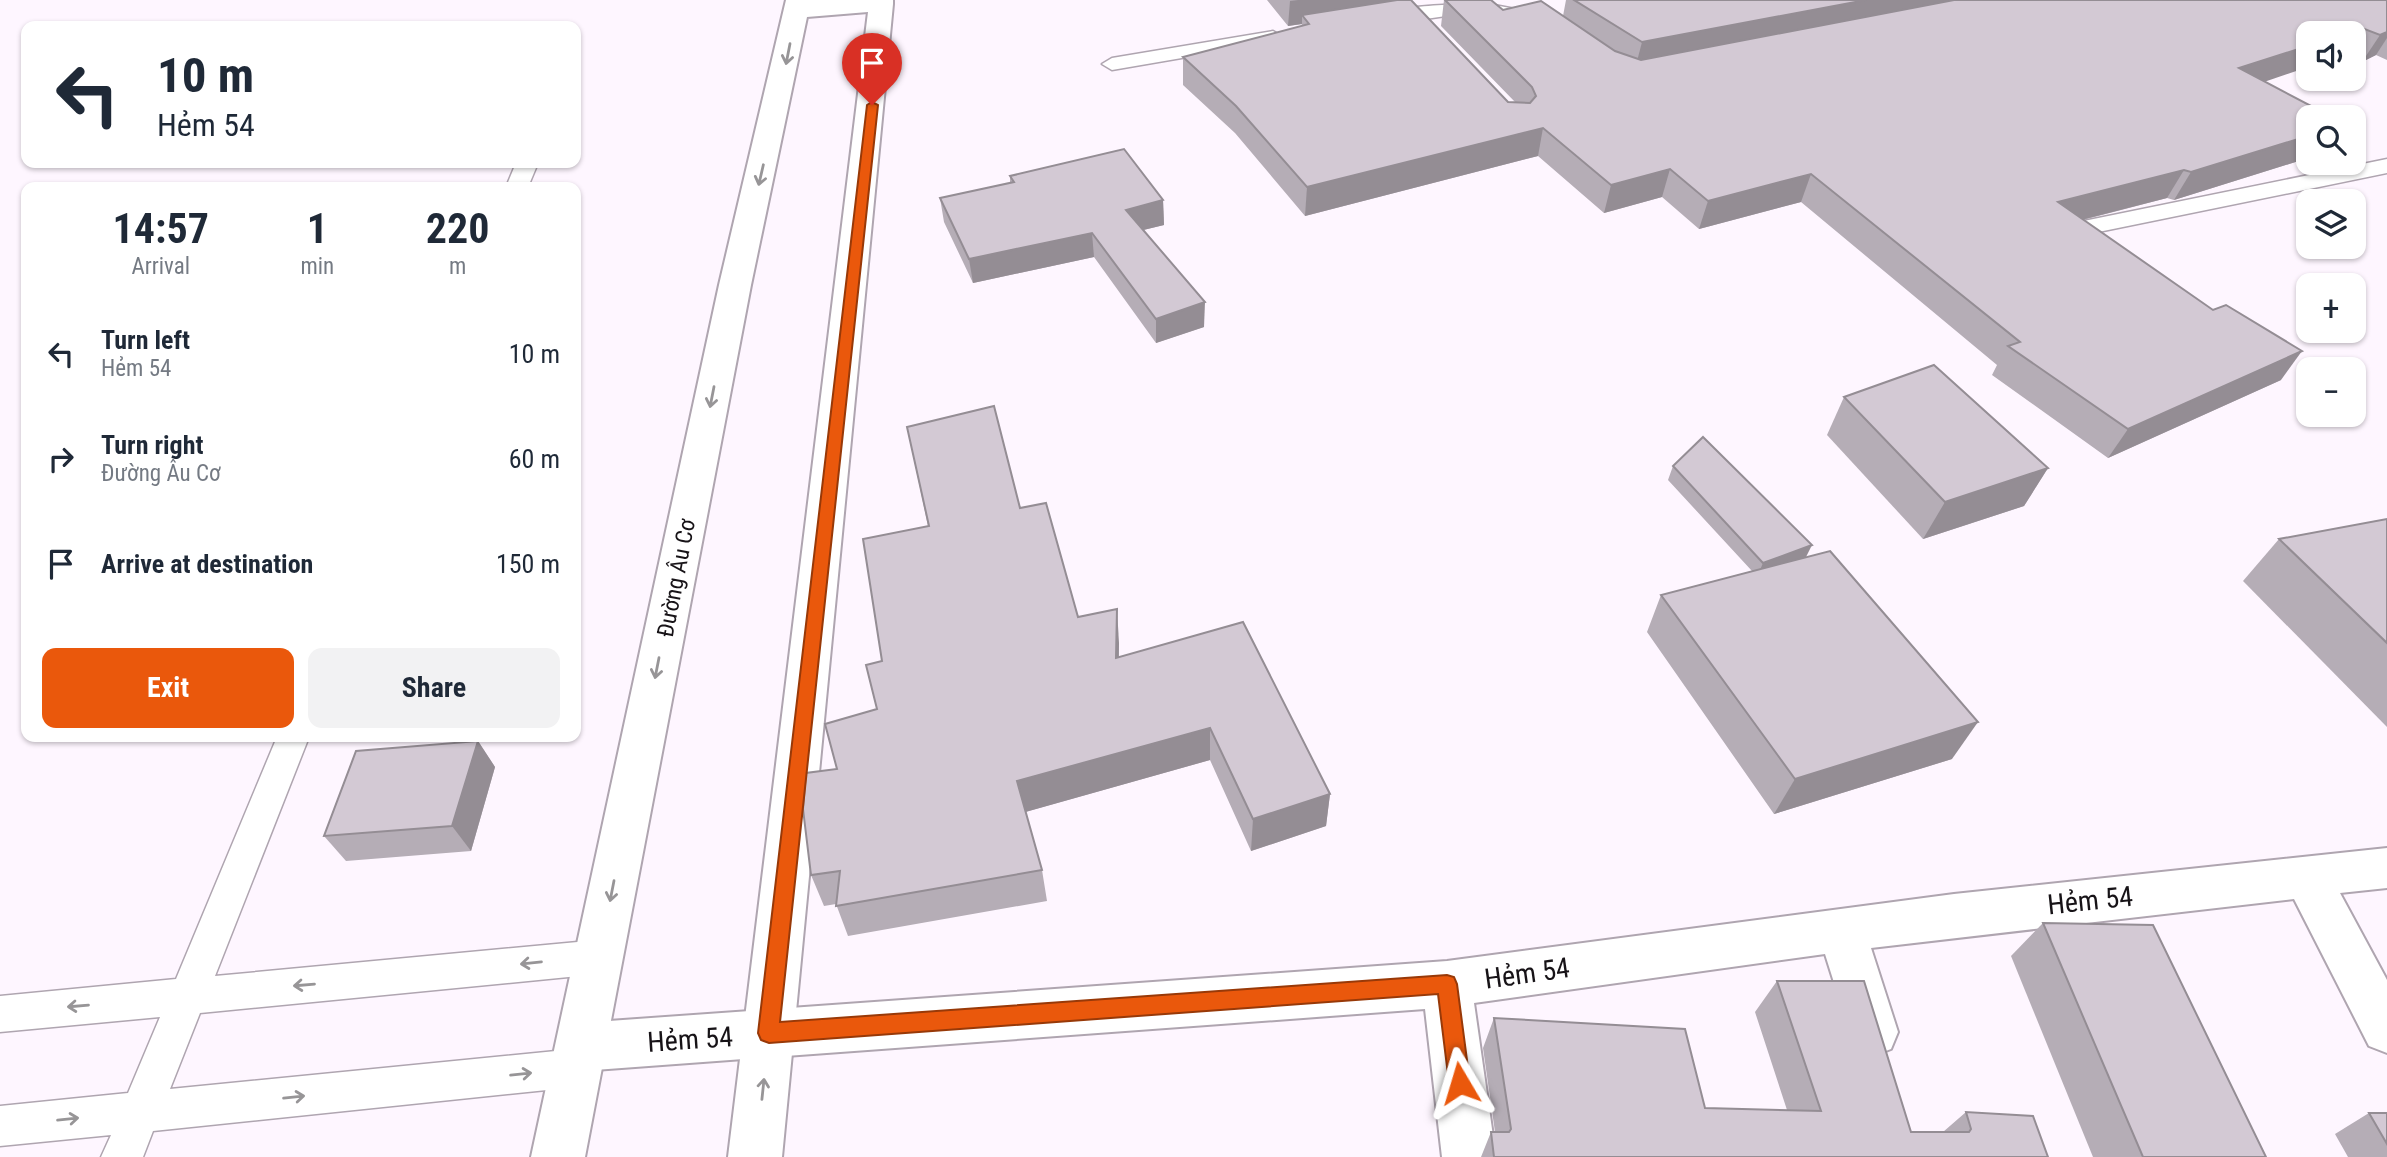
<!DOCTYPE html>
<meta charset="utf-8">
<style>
body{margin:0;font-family:"Roboto Condensed",sans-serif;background:#f2f2f3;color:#1f2937;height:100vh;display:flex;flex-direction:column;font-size:26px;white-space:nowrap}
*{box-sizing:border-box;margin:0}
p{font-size:23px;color:#747a83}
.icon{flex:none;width:38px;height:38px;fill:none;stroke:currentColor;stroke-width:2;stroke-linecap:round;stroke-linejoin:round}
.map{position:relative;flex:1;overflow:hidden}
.drawer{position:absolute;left:21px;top:182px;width:560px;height:560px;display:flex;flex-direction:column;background:#fff;border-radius:14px;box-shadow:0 2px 5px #0004}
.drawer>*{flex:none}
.banner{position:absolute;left:21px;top:21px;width:560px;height:147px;border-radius:14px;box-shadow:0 2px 5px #0004;background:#fff;color:#1f2937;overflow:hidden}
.tools{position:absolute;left:2296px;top:21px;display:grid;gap:14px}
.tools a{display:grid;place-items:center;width:70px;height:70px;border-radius:14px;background:#fff;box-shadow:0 2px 5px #0004;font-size:35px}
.pin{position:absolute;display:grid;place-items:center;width:60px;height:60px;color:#fff;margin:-72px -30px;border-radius:50% 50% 50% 0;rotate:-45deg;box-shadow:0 0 7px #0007}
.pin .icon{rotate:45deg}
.me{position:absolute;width:77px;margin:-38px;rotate:353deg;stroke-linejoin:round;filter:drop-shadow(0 0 5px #0008)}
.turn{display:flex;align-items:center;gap:24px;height:147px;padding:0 21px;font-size:32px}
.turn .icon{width:91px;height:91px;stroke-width:2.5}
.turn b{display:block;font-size:49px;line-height:60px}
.eta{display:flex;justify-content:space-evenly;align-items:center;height:119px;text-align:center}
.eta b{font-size:42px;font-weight:700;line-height:49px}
.primary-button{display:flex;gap:14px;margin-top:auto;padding:14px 21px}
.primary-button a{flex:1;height:80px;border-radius:14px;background:#ea580c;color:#fff;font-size:28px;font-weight:700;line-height:80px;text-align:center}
.primary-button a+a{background:#f2f2f3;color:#1f2937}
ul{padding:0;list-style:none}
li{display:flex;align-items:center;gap:21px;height:105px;padding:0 21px}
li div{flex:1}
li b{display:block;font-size:26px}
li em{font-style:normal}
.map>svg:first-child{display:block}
</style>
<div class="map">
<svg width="2387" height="1157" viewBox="0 0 2387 1157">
<rect width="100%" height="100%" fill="#fef6ff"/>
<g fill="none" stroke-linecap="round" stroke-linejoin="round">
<!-- lane casing -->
<g stroke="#afa5b0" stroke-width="3">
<g id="lane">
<path d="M 1489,4 L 1536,13 L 1556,24 L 1547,30 L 1523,21 L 1489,15 L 1446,16 L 1384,25 L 1375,19 C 1387,4 1468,4 1489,4 Z"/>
<path d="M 1273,31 L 1283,37 L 1280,41 L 1112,70 L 1102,64 L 1112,58 Z"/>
<path d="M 2387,159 L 2387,173 L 2069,238 L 2058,231 L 2069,224 Z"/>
<path d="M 516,163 L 538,163 L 528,187 L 506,187 Z"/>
<path d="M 277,737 L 309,737 L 215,976 L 599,940 L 612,945 L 618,957 L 612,969 L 599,974 L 200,1013 L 170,1089 L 576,1049 L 590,1054 L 596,1068 L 590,1082 L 576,1087 L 153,1131 L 143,1157 L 101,1157 L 111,1135 L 0,1146 L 0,1106 L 128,1093 L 160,1017 L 0,1032 L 0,996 L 176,979 Z"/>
</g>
</g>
<!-- street casing -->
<g stroke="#afa5b0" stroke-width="4">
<path id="street" d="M 2387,848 L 2387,888 L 2340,893 L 2387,980 L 2387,1053 L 2369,1046 L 2294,899 L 1871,948 L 1898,1032 L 1891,1049 L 1873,1056 L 1855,1049 L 1825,954 L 1474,1003 L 1496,1157 L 1442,1157 L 1425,1009 L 581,1071 L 563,1064 L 556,1047 L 563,1030 L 581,1023 L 1447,961 L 1954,894 Z"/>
</g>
<!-- secondary casing -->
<g stroke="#afa5b0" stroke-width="4">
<path id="secondary" d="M 786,0 L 893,0 L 893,4 L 782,1157 L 728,1157 L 868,12 L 807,17 L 751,285 L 585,1157 L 531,1157 L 719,285 Z"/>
</g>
<!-- lane -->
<use href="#lane" fill="#fff" fill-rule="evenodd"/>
<!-- street -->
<use href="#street" fill="#fff" fill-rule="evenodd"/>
<!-- secondary -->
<use href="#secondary" fill="#fff" fill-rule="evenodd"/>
</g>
<!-- wall -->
<g fill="#b5adb6">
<path d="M 1267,0 L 1393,0 L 1508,102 L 1516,103 L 1441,26 L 1444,0 L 1503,10 L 1563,16 L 1566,0 L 2387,0 L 2387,60 L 2376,55 L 2362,62 L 2354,59 L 2354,33 L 2264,82 L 2308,117 L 2308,158 L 2174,200 L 2167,198 L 2083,220 L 2281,380 L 2108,458 L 1992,375 L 1997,365 L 1801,202 L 1699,229 L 1662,197 L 1604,213 L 1538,156 L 1305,216 L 1235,133 L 1183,85 L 1183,57 L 1301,26 L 1302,24 L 1288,26 Z"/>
<path d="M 1010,176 L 1163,200 L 1164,225 L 1143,230 L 1204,327 L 1156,343 L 1094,257 L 973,283 L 944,222 L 940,198 L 1010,183 Z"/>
<path d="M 1844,397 L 2048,468 L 2024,506 L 1923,539 L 1827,435 Z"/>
<path d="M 907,427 L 1020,508 L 1078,617 L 1119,643 L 1119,657 L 1330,794 L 1326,826 L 1251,851 L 1210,760 L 1025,812 L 1042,870 L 1047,901 L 848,936 L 836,904 L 824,906 L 811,875 L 837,769 L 877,709 L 882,661 L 928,526 Z"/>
<path d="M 1673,466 L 1806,557 L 1952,759 L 1774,814 L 1647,632 L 1661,595 L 1752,571 L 1668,480 Z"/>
<path d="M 2387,519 L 2387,727 L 2243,581 L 2279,539 Z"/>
<path d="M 478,741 L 495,767 L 471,851 L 346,861 L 324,836 Z"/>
<path d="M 2043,923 L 2266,1157 L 2093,1157 L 2011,956 Z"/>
<path d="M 1777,981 L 1911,1132 L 1943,1132 L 1966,1112 L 2048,1157 L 1481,1157 L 1491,1132 L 1495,1132 L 1483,1048 L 1494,1018 L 1705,1108 L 1787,1110 L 1755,1012 Z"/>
<path d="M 2369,1113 L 2387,1113 L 2387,1157 L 2348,1157 L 2335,1134 Z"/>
</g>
<!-- shaded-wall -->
<g fill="#948d94">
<path d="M 1298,0 L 1393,0 L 1392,9 L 1302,15 L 1302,24 L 1288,26 L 1290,1 Z"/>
<path d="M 1866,0 L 1992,0 L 1635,69 L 1642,42 Z"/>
<path d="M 2362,28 L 2354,40 L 2354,33 L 2346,33 Z"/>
<path d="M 2387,32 L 2387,38 L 2376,55 L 2362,62 L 2380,35 Z"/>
<path d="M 2308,46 L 2308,67 L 2223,96 L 2239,68 Z"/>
<path d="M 1543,128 L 1538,156 L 1305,216 L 1307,187 Z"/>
<path d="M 2308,136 L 2308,158 L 2174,200 L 2191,172 Z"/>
<path d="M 1670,169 L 1662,197 L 1604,213 L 1611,185 Z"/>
<path d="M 2184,170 L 2167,198 L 2042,230 L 2058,202 Z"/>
<path d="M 1811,174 L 1801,202 L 1699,229 L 1708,201 Z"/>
<path d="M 1163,200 L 1164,225 L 1127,234 L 1126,210 Z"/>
<path d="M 1092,233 L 1094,257 L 973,283 L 969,259 Z"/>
<path d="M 1205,302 L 1204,327 L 1156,343 L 1156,319 Z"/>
<path d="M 2302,351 L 2281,380 L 2108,458 L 2128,429 Z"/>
<path d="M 2048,468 L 2024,506 L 1923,539 L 1945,502 Z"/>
<path d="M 1812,545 L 1805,559 L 1757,577 L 1763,563 Z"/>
<path d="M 1117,609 L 1119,643 L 1118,692 L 1116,658 Z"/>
<path d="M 1978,722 L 1952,759 L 1774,814 L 1795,779 Z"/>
<path d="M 1210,728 L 1210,760 L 1022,813 L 1017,781 Z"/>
<path d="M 478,741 L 495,767 L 471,851 L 452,826 Z"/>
<path d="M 1330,794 L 1326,826 L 1251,851 L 1253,819 Z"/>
</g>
<!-- building -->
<g fill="#d3c9d4" stroke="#948d94" stroke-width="2">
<path d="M 1397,0 L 1411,0 L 1508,102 L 1530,103 L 1536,96 L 1532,87 L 1445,0 L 1491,0 L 1503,10 L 1541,1 L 1615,51 L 1641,60 L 1954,0 L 2387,0 L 2387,32 L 2380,35 L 2362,28 L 2346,33 L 2308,33 L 2308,46 L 2239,68 L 2332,117 L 2308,117 L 2308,136 L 2191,172 L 2184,170 L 2058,202 L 2213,310 L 2226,305 L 2302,351 L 2128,429 L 2008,346 L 2020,342 L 1811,174 L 1708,201 L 1670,169 L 1611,185 L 1543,128 L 1307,187 L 1236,106 L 1183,57 L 1309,24 L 1302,15 Z"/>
<path d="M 1574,0 L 1866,0 L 1642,42 Z"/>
<path d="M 1124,149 L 1163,200 L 1126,210 L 1205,302 L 1156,319 L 1092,233 L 969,259 L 940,198 L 1014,182 L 1010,176 Z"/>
<path d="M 1934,365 L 2048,468 L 1945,502 L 1844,397 Z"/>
<path d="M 994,406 L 1020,508 L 1046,503 L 1078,617 L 1117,609 L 1116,658 L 1243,622 L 1330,794 L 1253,819 L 1210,728 L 1017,781 L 1042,870 L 836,906 L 840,871 L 811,875 L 803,809 L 806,773 L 837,769 L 825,724 L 877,709 L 866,665 L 882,661 L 863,539 L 929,526 L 907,427 Z"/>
<path d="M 1703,437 L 1812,545 L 1763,563 L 1673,466 Z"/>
<path d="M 2387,519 L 2387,643 L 2279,539 Z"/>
<path d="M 1830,551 L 1978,722 L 1795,779 L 1661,595 Z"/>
<path d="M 478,741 L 452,826 L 324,836 L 356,751 Z"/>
<path d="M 2043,923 L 2153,925 L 2266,1157 L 2143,1157 Z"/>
<path d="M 1777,981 L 1864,981 L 1911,1132 L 1969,1132 L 1971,1129 L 1966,1112 L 2033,1116 L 2048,1157 L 1494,1157 L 1491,1132 L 1509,1132 L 1511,1129 L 1494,1018 L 1685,1029 L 1705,1108 L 1821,1111 Z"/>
<path d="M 2369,1113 L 2387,1113 L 2387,1144 Z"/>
</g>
<!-- one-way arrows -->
<defs><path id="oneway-shaft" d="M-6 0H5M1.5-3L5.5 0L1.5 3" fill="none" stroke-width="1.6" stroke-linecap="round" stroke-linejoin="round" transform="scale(1.75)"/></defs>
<g stroke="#979597">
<use href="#oneway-shaft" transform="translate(788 54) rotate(101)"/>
<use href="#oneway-shaft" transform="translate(761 175) rotate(103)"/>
<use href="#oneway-shaft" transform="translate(712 397) rotate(101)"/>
<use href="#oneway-shaft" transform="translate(657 668) rotate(101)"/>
<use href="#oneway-shaft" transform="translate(612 891) rotate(101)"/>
<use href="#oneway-shaft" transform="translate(531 963) rotate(174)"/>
<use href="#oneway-shaft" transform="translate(304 985) rotate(175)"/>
<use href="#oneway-shaft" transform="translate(78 1006) rotate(175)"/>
<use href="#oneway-shaft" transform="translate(521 1074) rotate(-6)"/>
<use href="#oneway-shaft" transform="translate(763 1089) rotate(-84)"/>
<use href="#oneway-shaft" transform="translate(294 1097) rotate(-6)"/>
<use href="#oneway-shaft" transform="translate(68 1119) rotate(-6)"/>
</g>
<!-- route -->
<path fill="#ea580c" stroke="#983908" stroke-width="2" d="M 872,102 L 878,105 L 780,1022 L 1447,975 L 1454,977 L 1457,984 L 1470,1083 L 1467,1090 L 1460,1093 L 1452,1090 L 1449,1083 L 1438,994 L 769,1043 L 761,1040 L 758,1033 L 867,105 Z"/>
<g text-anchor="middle" stroke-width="6" stroke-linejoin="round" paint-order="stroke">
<!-- street labels -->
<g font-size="23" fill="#171317" stroke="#fff">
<text transform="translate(676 578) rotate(-79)" y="8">Đường Âu Cơ</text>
</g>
<!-- near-street labels -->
<g font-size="28" fill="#171317" stroke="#fff">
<text transform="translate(2090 900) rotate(-6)" y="10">Hẻm 54</text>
<text transform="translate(1527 973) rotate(-8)" y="10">Hẻm 54</text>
<text transform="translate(690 1039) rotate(-4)" y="10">Hẻm 54</text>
</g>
</g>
</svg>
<div class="tools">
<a><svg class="icon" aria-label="sound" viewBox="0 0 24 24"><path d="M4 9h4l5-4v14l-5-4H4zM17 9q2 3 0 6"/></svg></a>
<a><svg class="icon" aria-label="search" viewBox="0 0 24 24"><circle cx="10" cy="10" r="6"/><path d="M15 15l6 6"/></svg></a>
<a><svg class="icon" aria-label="layers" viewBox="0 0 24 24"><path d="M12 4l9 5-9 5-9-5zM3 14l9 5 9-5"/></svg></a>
<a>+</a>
<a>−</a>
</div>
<div class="pin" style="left:872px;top:105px;background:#d93025"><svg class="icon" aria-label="arrive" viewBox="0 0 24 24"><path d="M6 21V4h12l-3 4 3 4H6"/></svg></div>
<svg class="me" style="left:1460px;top:1083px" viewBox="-20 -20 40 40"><path d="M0-17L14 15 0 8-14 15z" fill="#ea580c" stroke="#fff" stroke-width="4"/></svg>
<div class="banner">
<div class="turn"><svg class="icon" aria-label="left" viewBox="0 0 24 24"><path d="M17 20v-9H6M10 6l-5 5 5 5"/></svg><div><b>10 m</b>Hẻm 54</div></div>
</div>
<section class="drawer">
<div class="eta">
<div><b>14:57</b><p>Arrival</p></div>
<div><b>1</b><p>min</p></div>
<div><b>220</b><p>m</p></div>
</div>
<ul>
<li><svg class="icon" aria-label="left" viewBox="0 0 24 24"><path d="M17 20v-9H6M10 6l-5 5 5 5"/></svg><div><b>Turn left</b><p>Hẻm 54</p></div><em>10 m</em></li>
<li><svg class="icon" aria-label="right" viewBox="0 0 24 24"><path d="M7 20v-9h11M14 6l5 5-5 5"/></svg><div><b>Turn right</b><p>Đường Âu Cơ</p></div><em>60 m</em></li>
<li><svg class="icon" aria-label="arrive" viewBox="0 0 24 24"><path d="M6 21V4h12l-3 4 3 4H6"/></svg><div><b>Arrive at destination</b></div><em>150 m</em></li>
</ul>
<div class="primary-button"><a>Exit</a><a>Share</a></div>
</section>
</div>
